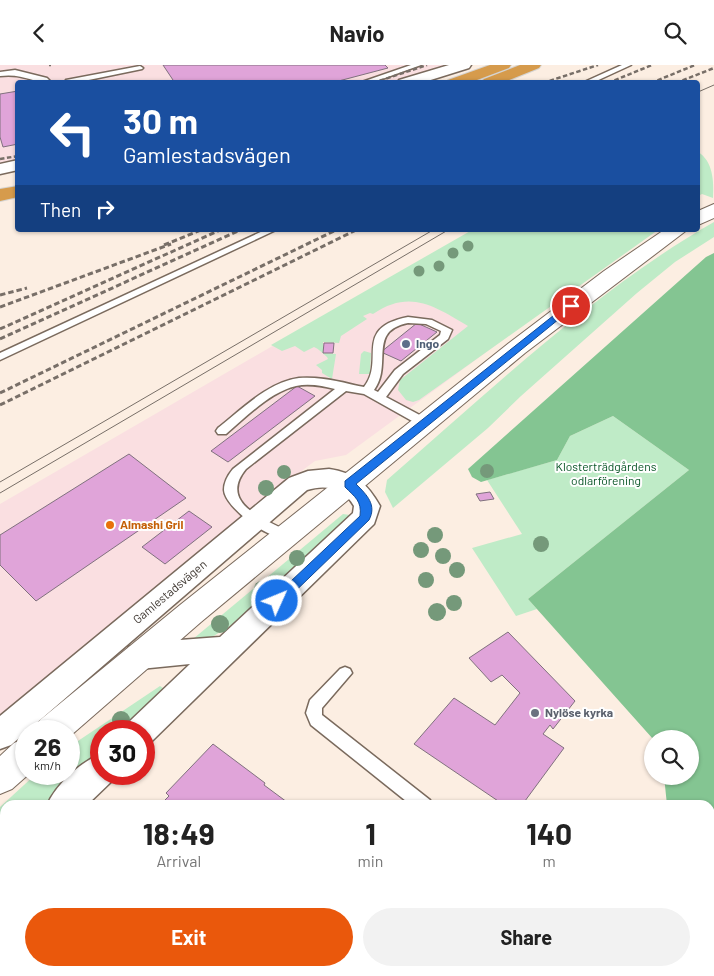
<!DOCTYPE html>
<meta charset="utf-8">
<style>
body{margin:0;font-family:Barlow,sans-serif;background:#f2f2f2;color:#222;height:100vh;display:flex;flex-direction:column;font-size:19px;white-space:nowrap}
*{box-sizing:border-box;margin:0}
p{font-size:16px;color:#767676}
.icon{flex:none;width:28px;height:28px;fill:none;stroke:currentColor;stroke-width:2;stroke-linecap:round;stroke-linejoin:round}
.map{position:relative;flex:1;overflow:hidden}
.sheet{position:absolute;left:0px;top:735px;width:715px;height:176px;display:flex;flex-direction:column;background:#fff;border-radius:15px 15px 0 0;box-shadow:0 1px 4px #0004}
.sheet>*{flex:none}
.hud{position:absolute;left:15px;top:15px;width:685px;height:152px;border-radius:5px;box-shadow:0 1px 4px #0004;background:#1a4fa0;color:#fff;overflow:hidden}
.controls{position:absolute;left:644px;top:665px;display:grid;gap:10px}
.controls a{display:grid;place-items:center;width:55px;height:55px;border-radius:50%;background:#fff;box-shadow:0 1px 4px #0004;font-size:25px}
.speed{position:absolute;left:15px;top:655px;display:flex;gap:10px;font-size:25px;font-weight:700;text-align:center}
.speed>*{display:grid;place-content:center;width:65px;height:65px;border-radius:50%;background:#fff;box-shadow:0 1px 4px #0004;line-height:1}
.speed small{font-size:12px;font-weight:400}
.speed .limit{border:8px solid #d22;background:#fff;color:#111}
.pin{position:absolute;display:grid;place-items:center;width:42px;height:42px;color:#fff;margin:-21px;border:2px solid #fff;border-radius:50%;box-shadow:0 1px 5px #0007}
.me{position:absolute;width:55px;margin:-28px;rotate:46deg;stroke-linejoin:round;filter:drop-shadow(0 0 4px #0008)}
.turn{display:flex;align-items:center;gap:18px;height:105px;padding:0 25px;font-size:22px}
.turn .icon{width:65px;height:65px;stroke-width:2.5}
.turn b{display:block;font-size:35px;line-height:42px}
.then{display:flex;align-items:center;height:48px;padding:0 25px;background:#0003;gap:10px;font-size:19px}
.eta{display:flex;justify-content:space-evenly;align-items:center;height:85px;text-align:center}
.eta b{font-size:30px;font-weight:700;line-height:35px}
.cta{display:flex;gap:10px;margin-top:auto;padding:10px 25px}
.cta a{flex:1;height:58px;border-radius:30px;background:#ea580c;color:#fff;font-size:20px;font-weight:700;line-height:58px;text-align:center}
.cta a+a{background:#f2f2f2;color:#222}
header{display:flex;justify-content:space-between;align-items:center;height:65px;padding:0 25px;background:#fff;font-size:22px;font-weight:700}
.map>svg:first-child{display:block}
</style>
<header><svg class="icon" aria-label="back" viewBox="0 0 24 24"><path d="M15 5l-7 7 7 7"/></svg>Navio<svg class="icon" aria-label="search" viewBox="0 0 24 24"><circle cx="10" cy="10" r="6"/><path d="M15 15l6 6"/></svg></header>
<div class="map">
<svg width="714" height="911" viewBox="0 0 714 911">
<rect width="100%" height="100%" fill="#fceee2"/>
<!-- industrial -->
<g fill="#fadfe1">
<path d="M 0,0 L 456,0 L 396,18 L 18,18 L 17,98 L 0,101 Z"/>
<path d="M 393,211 L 507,272 L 346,390 L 315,396 L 276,425 L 0,660 L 0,439 Z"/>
</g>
<!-- green -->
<g fill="#bfebc7">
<path d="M 698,87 C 713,96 714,116 713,133 L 702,129 L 698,131 Z"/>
<path d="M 714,157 L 714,172 L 675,197 L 637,228 L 521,331 L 488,363 L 393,443 L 385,427 L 387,415 C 491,325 595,225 714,157 Z"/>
<path d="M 472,165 L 658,165 L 419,335 L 413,337 L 406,335 L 398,325 L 400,315 L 468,261 C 434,241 410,224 373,249 L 370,248 L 363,251 L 367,254 L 341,271 L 339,278 L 323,277 L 323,288 L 336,289 L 332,314 L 322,308 L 322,305 L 316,300 L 328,294 L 327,292 C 322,288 319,284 314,282 L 304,287 L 295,281 L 282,286 L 271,280 Z"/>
<path d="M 364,286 L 371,288 L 370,309 L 359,309 L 361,289 Z"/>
<path d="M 613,351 L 689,405 L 528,534 L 537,544 L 516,551 L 472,483 L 522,469 L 487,415 L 557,395 L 570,371 Z"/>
<path d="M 343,449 L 350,450 L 238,556 L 212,572 L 196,576 L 193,574 Z"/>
<path d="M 160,621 L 166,625 L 122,666 L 101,666 L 101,686 L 43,740 L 5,740 L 5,776 L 0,781 L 0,742 L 36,709 L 69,709 L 69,682 Z"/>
</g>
<!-- forest -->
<path fill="#84c592" d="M 714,188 L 714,911 L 674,911 L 674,906 L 710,906 L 710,740 L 667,740 L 664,711 L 690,711 L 690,674 L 653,674 L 528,534 L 689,405 L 613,351 L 570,371 L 557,395 L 481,417 L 472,412 L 468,404 L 706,192 Z"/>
<!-- building -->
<g fill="#e0a4d9" stroke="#80717e">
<path d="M 163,0 L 385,0 L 388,3 L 331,18 L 175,18 Z"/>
<path d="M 18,26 L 18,79 L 3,82 L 0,72 L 0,29 Z"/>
<path d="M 417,258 L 437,267 L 401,296 L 381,287 Z"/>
<path d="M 324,278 L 334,278 L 333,288 L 323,288 Z"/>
<path d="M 297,321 L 315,331 L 228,397 L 211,386 Z"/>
<path d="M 129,389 L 186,433 L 36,536 L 0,500 L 0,470 Z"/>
<path d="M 490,427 L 494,434 L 480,436 L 476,429 Z"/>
<path d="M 189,446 L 212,462 L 165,499 L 142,482 Z"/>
<path d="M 508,567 L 575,636 L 553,664 L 550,660 L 543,669 L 564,683 L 522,740 L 504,740 L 414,679 L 454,633 L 495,660 L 520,628 L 502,610 L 491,617 L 469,593 Z"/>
<path d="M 213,679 L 265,718 L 264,720 L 291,740 L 160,740 L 169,731 L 166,728 Z"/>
<path d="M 5,903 L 5,906 L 96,906 L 92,911 L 0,911 Z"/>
<path d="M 326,906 L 389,906 L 395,911 L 323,911 Z"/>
<path d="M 527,906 L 599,906 L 598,911 L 525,911 Z"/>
</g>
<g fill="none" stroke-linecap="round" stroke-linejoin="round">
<!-- service casing -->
<g stroke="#7a6a5d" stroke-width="3">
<g id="service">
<path d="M 411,0 L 421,0 L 371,18 L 359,18 Z"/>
<path d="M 622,0 L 631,0 L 592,18 L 582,18 Z"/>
<path d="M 140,1 L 143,3 L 142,4 L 74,18 L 67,18 L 66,15 Z"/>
<path d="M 15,5 L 47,13 L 52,18 C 33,18 23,8 0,11 L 0,7 Z"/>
<path d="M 265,165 L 276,165 L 0,295 L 0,288 Z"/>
<path d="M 408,252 L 432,255 L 452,265 L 448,274 L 403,309 L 386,332 L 429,355 L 431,358 L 429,361 L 421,361 L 364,329 L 346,326 L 246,404 C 218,438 264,454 289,467 L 291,470 L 289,473 C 273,478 225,443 224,425 C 224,417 228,410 233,404 L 335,324 C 323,321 309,318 296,321 C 270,327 246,352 226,369 L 218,369 L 216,366 L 218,363 C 241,345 268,317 299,313 C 321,311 344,318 364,322 C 386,295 352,263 408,252 ZM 408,258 L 426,259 L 441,266 L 440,270 L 395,305 L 378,327 L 374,325 C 393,300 367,266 408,258 Z"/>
<path d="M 345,602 L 350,604 L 352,608 L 322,643 L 322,650 L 430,735 L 432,740 L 411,740 L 311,660 L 306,648 L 310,635 L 340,604 Z"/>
</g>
</g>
<!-- minor casing -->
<g stroke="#7a6a5d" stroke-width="3">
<g id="minor">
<path d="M 449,0 L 471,0 L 469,3 L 421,18 L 397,18 L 399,15 Z"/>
<path d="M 18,95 L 18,105 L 0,109 L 0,99 Z"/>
<path d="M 329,404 C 355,408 367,418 380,441 L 374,459 L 152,676 L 144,679 L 144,666 L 125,666 L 130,656 L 190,599 L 140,604 L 129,600 L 125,591 L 129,582 L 140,578 L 220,572 L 353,448 L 354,441 C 344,423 326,419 307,425 L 11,680 L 0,684 L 0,651 L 289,413 L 308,406 Z"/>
<path d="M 101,689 L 101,709 L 115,709 L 113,715 L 87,740 L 47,740 C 56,720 80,697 101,689 Z"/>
<path d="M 5,778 L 5,817 L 0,819 L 0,781 Z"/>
<rect x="462" y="906" width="38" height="5"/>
</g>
</g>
<!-- tertiary casing -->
<g stroke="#7a6a5d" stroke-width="2">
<g id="tertiary">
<path d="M 714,139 L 714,153 L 698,160 L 698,146 Z"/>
<path d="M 664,165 L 687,165 L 525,288 L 201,557 L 69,672 L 69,666 L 35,666 L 40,655 L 180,540 L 509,278 L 604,206 Z"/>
<path d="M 26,673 L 26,709 L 29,709 L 12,724 L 0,729 L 0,691 L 14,678 Z"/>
</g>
</g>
<!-- trunk casing -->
<g stroke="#d5d4d2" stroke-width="2">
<g id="trunk">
<path d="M 490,0 L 511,0 L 509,3 L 469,18 L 446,18 L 448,15 Z"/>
<path d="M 520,0 L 541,0 L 539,3 L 502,18 L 481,17 L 484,14 Z"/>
<path d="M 18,121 L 18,132 L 0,136 L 0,124 Z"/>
</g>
</g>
<!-- service -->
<use href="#service" fill="#fff" fill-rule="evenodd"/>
<!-- minor -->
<use href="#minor" fill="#fff" fill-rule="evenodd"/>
<!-- tertiary -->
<use href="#tertiary" fill="#fff" fill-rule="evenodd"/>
<!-- trunk -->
<use href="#trunk" fill="#d69b4c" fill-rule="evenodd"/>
<!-- tram -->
<g stroke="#786f68" stroke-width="1">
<path d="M 698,27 L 714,20"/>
<path d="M 0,417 L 433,165"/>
<path d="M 0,428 L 448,165"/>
</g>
<!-- rail-far1 -->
<g stroke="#786f68" stroke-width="2.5" stroke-dasharray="4.5 2.5" stroke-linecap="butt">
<path d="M 49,0 L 51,0"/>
<path d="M 373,18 L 427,0"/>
<path d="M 543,18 L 598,0"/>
<path d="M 608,18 L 652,0"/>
<path d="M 651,18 L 695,0"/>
<path d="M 676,18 L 714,3"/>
<path d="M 0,94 L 18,91"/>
</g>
<!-- rail -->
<g stroke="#786f68" stroke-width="3" stroke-dasharray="5.5 3" stroke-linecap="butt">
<path d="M 164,180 L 201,165"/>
<path d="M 0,230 L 27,223"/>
<path d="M 0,242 L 171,179"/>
<path d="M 0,264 L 220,165"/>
<path d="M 0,274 L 240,165"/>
<path d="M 0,328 L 336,165"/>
<path d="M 0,340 L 356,165"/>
</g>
</g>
<!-- trees -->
<g fill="#75997a">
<circle cx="468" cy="181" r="5.5"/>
<circle cx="453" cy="188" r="5.5"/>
<circle cx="439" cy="201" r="5.5"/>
<circle cx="419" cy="206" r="5.5"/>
<circle cx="487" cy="406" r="7"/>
<circle cx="284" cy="407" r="7"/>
<circle cx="266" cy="423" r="8"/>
<circle cx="435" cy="470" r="8"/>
<circle cx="541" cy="479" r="8"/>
<circle cx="421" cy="485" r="8"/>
<circle cx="443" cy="491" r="8"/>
<circle cx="297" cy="493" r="8"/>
<circle cx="457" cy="505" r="8"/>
<circle cx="426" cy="515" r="8"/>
<circle cx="262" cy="524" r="8"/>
<circle cx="454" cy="538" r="8"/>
<circle cx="437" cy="547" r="9"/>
<circle cx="220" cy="559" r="9"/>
<circle cx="121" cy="655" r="9"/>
</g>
<!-- route -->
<path fill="#1a73e8" stroke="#114b97" d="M 568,239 L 575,241 L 356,419 C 367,430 377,440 369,455 L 281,540 L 273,540 L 271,536 L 273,533 L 360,451 C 362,436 355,432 345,422 L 345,416 Z"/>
<!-- markers -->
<circle fill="#5c6f8a" stroke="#fefefe" stroke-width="2" cx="406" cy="279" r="5"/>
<circle fill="#e8710a" stroke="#fefefe" stroke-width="2" cx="110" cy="460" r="5"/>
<circle fill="#6b7280" stroke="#fefefe" stroke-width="2" cx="535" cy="648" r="5"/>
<g text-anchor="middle" stroke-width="4" stroke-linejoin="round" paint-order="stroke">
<!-- service labels -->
<g font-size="12" font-weight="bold" fill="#4e5e75" stroke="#fefefe" text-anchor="start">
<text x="416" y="283">Ingo</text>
</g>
<!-- park labels -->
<g font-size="12" fill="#075425" stroke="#fefefe">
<text x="606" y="406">Klosterträdgårdens<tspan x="606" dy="14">odlarförening</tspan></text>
</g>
<!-- food labels -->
<g font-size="12" font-weight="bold" fill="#c56008" stroke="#fefefe" text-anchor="start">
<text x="120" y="464">Almashi Gril</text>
</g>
<!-- street labels -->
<g font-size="12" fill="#413a34" stroke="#fefefe">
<text transform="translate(170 527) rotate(-40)" y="4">Gamlestadsvägen</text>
</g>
<!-- worship labels -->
<g font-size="12" font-weight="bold" fill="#5b616d" stroke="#fefefe" text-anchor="start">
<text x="545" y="652">Nylöse kyrka</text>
</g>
</g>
</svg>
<div class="controls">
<a><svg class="icon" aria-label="search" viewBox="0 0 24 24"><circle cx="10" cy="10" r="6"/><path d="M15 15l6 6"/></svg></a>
</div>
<div class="speed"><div>26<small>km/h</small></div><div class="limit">30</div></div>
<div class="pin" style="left:571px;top:241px;background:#d93025"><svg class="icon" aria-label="arrive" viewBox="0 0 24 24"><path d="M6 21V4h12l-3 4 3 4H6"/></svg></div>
<svg class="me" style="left:277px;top:536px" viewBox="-20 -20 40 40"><circle r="17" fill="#1a73e8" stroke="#fff" stroke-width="3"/><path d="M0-11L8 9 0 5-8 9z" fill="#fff"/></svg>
<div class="hud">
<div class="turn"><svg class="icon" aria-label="left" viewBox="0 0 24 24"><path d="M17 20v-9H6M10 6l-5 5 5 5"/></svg><div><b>30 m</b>Gamlestadsvägen</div></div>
<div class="then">Then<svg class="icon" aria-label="right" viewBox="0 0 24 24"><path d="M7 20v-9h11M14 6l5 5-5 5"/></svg></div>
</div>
<section class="sheet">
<div class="eta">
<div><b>18:49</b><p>Arrival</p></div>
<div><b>1</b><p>min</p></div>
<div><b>140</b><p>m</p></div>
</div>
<div class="cta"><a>Exit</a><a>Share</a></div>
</section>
</div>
